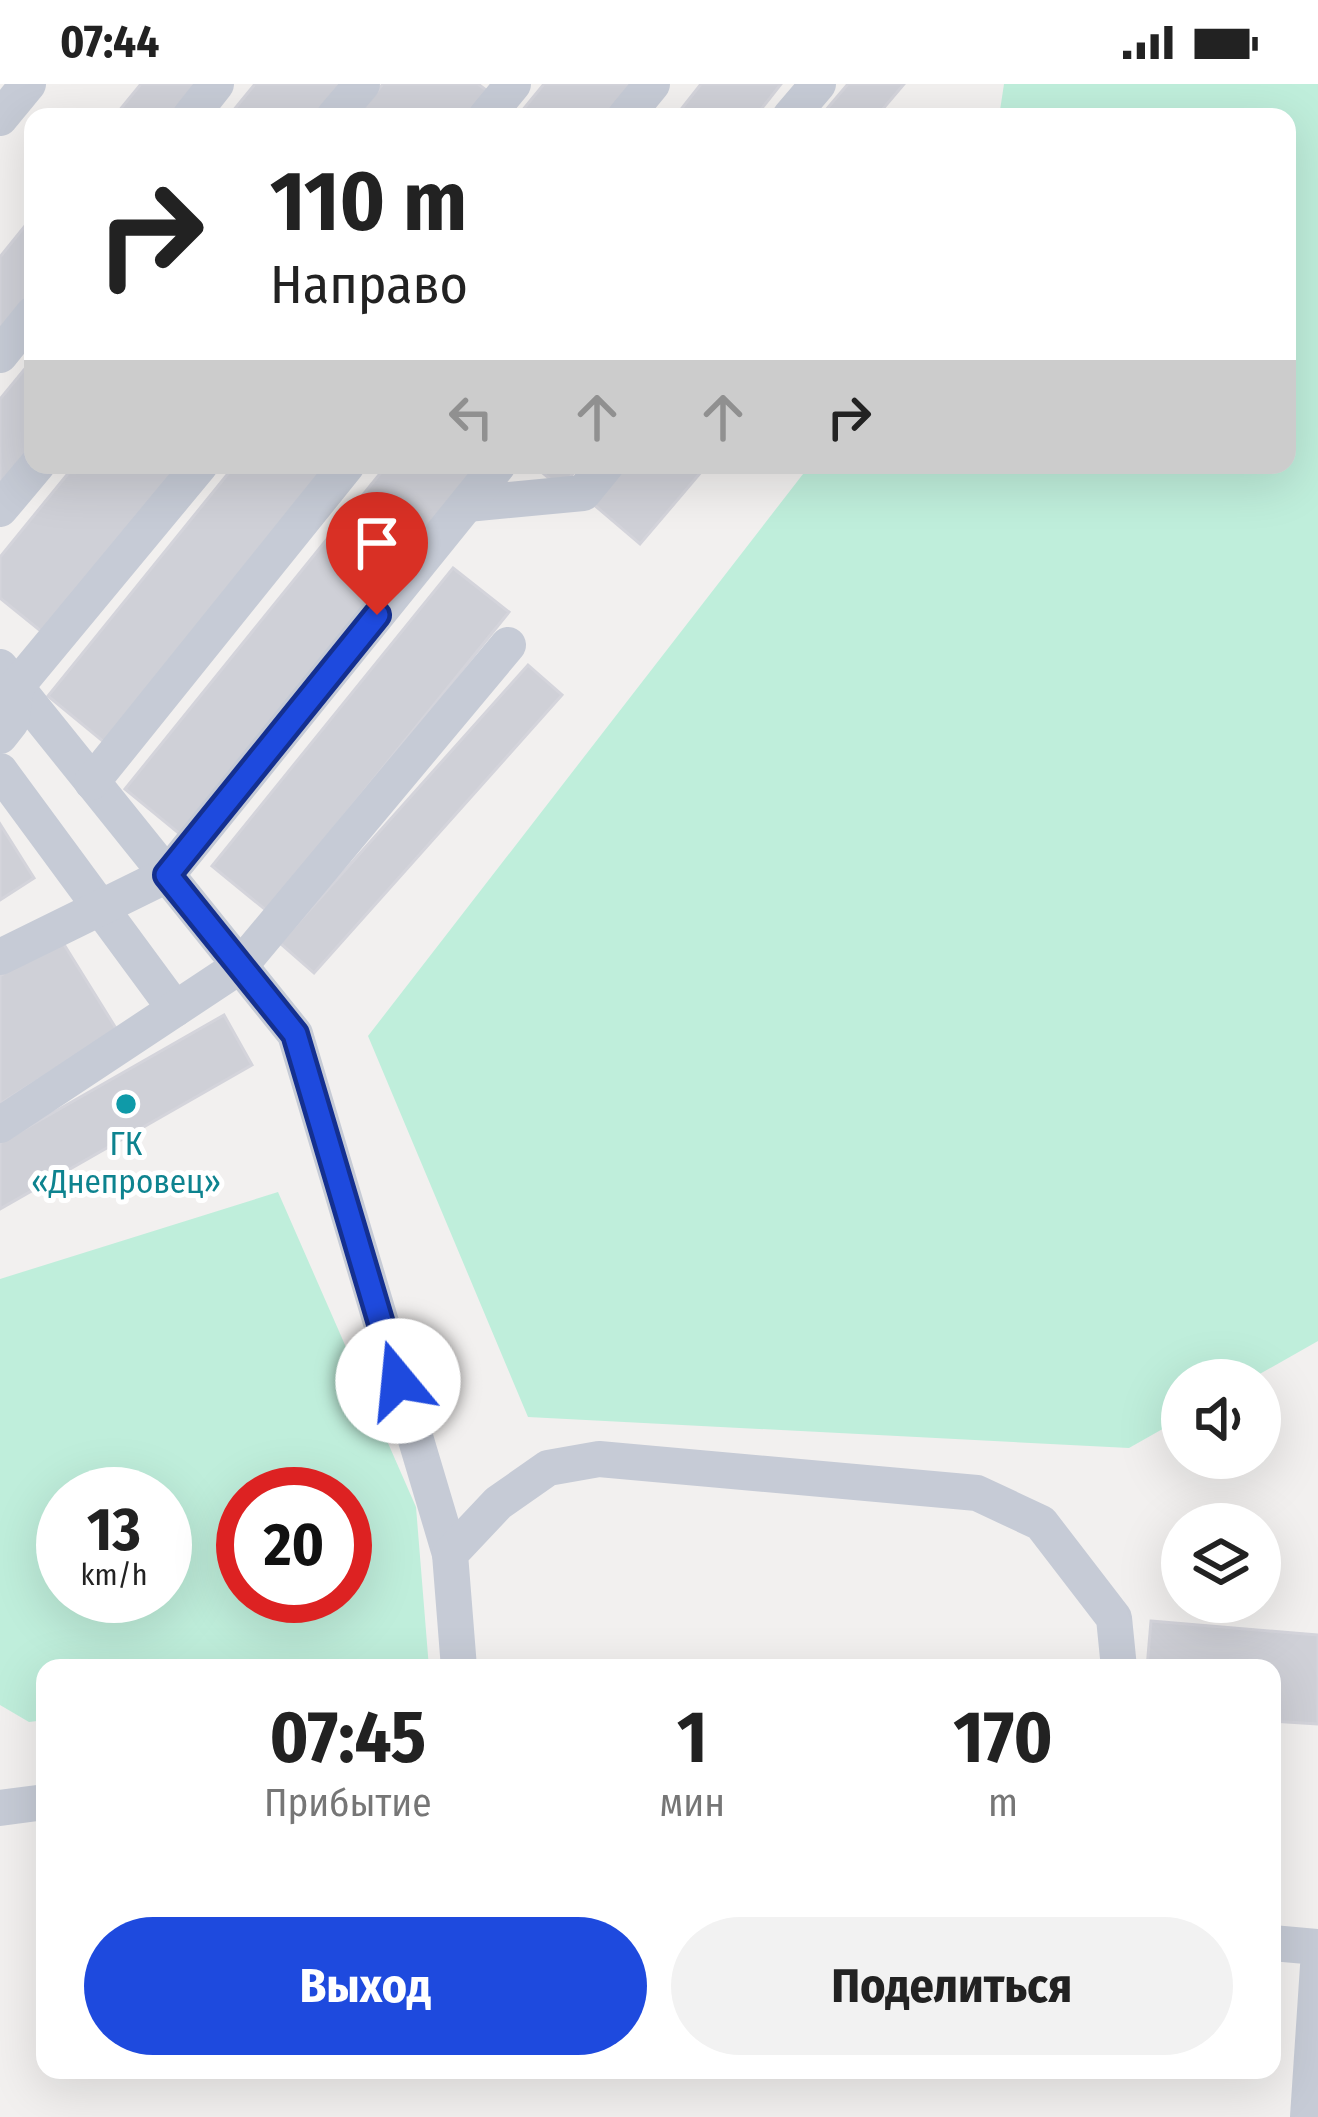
<!DOCTYPE html>
<html lang="ru">
<meta charset="utf-8">
<style>
body{margin:0;font-family:"Fira Sans Condensed",sans-serif;background:#f2f2f2;color:#222;height:100vh;display:flex;flex-direction:column;font-size:45px;white-space:nowrap}
*{box-sizing:border-box;margin:0}
p{font-size:39px;color:#767676}
.icon{flex:none;width:66px;height:66px;fill:none;stroke:currentColor;stroke-width:2;stroke-linecap:round;stroke-linejoin:round}
.map{position:relative;flex:1;overflow:hidden}
.sheet{position:absolute;left:36px;top:1575px;width:1245px;height:420px;display:flex;flex-direction:column;background:#fff;border-radius:24px;box-shadow:0 12px 48px #0002}
.sheet>*{flex:none}
.banner{position:absolute;left:24px;top:24px;width:1272px;height:366px;border-radius:24px;box-shadow:0 12px 48px #0002;background:#fff;color:#222;overflow:hidden}
.buttons{position:absolute;left:1161px;top:1275px;display:grid;gap:24px}
.buttons a{display:grid;place-items:center;width:120px;height:120px;border-radius:50%;background:#fff;box-shadow:0 12px 48px #0002;font-size:60px}
.speed{position:absolute;left:36px;top:1383px;display:flex;gap:24px;font-size:60px;font-weight:700;text-align:center}
.speed>*{display:grid;place-content:center;width:156px;height:156px;border-radius:50%;background:#fff;box-shadow:0 12px 48px #0002;line-height:1}
.speed small{font-size:30px;font-weight:400}
.speed .limit{border:18px solid #d22;background:#fff;color:#111}
.pin{position:absolute;display:grid;place-items:center;width:102px;height:102px;color:#fff;margin:-123px -51px;border-radius:50% 50% 50% 0;rotate:-45deg;box-shadow:0 0 12px #0007}
.pin .icon{rotate:45deg}
.me{position:absolute;width:132px;margin:-66px;rotate:343deg;stroke-linejoin:round;filter:drop-shadow(0 0 9px #0008)}
.turn{display:flex;align-items:center;gap:42px;height:252px;padding:0 48px;font-size:54px}
.turn .icon{width:156px;height:156px;stroke-width:2.5}
.turn b{display:block;font-size:84px;line-height:102px}
.lanes{display:flex;align-items:center;height:114px;padding:0 48px;background:#0003;justify-content:center;gap:60px;direction:ltr}
.lanes .off{opacity:.35}
.eta{display:flex;justify-content:space-evenly;align-items:center;height:204px;text-align:center}
.eta b{font-size:72px;font-weight:700;line-height:84px}
.cta{display:flex;gap:24px;margin-top:auto;padding:24px 48px}
.cta a{flex:1;height:138px;border-radius:72px;background:#1e4ade;color:#fff;font-size:48px;font-weight:700;line-height:138px;text-align:center}
.cta a+a{background:#f2f2f2;color:#222}
.status{display:flex;justify-content:space-between;align-items:center;height:84px;padding:0 60px;background:#fff;direction:ltr}
.status svg{height:33px;fill:currentColor}
.map>svg:first-child{display:block}
</style>
<div class="status"><b>07:44</b><svg viewBox="0 0 49 12"><path d="M0 12V9h3v3zM5 12V6h3v6zM10 12V3h3v9zM15 12V0h3v12zM26 1h20v11H26zM47 4h2v5h-2z"/></svg></div>
<div class="map">
<svg width="1318" height="2033" viewBox="0 0 1318 2033">
<rect width="100%" height="100%" fill="#f2f0ef"/>
<!-- green -->
<g fill="#bfeedb" fill-rule="evenodd">
<path d="M 1004,0 L 1318,0 L 1318,1257 L 1249,1296 L 1182,1296 L 1182,1334 L 1129,1364 L 528,1333 L 368,952 L 810,381 L 1287,381 L 1287,33 L 999,33 Z"/>
<path d="M 278,1108 L 416,1423 L 429,1584 L 45,1584 L 45,1636 L 29,1638 L 0,1621 L 0,1195 ZM 63,1410 L 165,1410 L 165,1512 L 63,1512 ZM 243,1410 L 345,1410 L 345,1512 L 243,1512 Z"/>
</g>
<!-- building -->
<g fill="#cfd0d7" stroke="#d4d4db" stroke-width="3">
<path d="M 141,0 L 201,0 L 174,33 L 114,33 Z"/>
<path d="M 255,0 L 352,0 L 326,33 L 228,33 Z"/>
<path d="M 383,0 L 478,0 L 494,12 L 477,33 L 356,33 Z"/>
<path d="M 544,0 L 639,0 L 612,33 L 517,33 Z"/>
<path d="M 701,0 L 781,0 L 755,33 L 675,33 Z"/>
<path d="M 848,0 L 904,0 L 876,33 L 820,33 Z"/>
<path d="M 33,132 L 33,206 L 0,246 L 0,173 Z"/>
<path d="M 33,275 L 33,381 L 0,435 L 0,315 Z"/>
<path d="M 75,381 L 195,381 L 53,557 L 0,514 L 0,473 Z"/>
<path d="M 235,381 L 331,381 L 105,659 L 48,612 Z"/>
<path d="M 387,381 L 490,381 L 187,756 L 125,705 Z"/>
<path d="M 533,381 L 580,381 L 561,404 Z"/>
<path d="M 624,381 L 707,381 L 640,460 L 592,419 Z"/>
<path d="M 453,484 L 509,528 L 267,827 L 212,782 Z"/>
<path d="M 528,581 L 562,611 L 314,889 L 280,859 Z"/>
<path d="M 0,740 L 34,794 L 0,816 Z"/>
<path d="M 60,854 L 117,946 L 0,1020 L 0,892 Z"/>
<path d="M 224,931 L 252,981 L 0,1125 L 0,1059 Z"/>
<path d="M 1151,1537 L 1318,1551 L 1318,1640 L 1272,1637 L 1272,1584 L 1147,1584 Z"/>
</g>
<g fill="none" stroke-linecap="round" stroke-linejoin="round">
<!-- minor -->
<g stroke="#c6cbd6" stroke-width="36">
<path d="M 190,33 L 216,0"/>
<path d="M 334,33 L 362,0"/>
<path d="M 486,33 L 513,0"/>
<path d="M 625,33 L 652,0"/>
<path d="M 790,33 L 818,0"/>
<path d="M 0,34 L 28,0"/>
<path d="M 0,271 L 33,230"/>
<path d="M 467,420 L 583,409 L 606,381"/>
<path d="M 0,425 L 37,381"/>
<path d="M 0,583 L 295,950 L 450,1470"/>
<path d="M 0,652 L 11,638 L 16,603 L 200,381"/>
<path d="M 0,687 L 175,925"/>
<path d="M 92,698 L 347,381"/>
<path d="M 0,873 L 167,791 L 498,381"/>
<path d="M 0,1041 L 240,882 L 508,561"/>
<path d="M 459,1584 L 450,1470 L 498,1419 L 548,1384 L 599,1375 L 977,1409 L 1041,1439 L 1114,1534 L 1119,1584"/>
<path d="M 0,1724 L 45,1718"/>
<path d="M 1272,1859 L 1318,1863"/>
<path d="M 1308,2033 L 1318,1882"/>
</g>
</g>
<g fill="none" stroke-linecap="round" stroke-linejoin="round">
<!-- route casing -->
<g stroke="#143090" stroke-width="30">
<path id="route" d="M 377,531 L 167,791 L 295,950 L 398,1297"/>
</g>
<!-- route -->
<use href="#route" stroke="#1e4ade" stroke-width="21"/>
</g>
<!-- markers -->
<circle fill="#0f9aa8" stroke="#fff" stroke-width="4.5" cx="126" cy="1020" r="12"/>
<g text-anchor="middle" stroke-width="10" stroke-linejoin="round" paint-order="stroke">
<!-- culture labels -->
<g font-size="33" fill="#0d838f" stroke="#fff">
<text x="126" y="1071">ГК<tspan x="126" dy="38">«Днепровец»</tspan></text>
</g>
</g>
</svg>
<div class="buttons">
<a><svg class="icon" aria-label="sound" viewBox="0 0 24 24"><path d="M4 9h4l5-4v14l-5-4H4zM17 9q2 3 0 6"/></svg></a>
<a><svg class="icon" aria-label="layers" viewBox="0 0 24 24"><path d="M12 4l9 5-9 5-9-5zM3 14l9 5 9-5"/></svg></a>
</div>
<div class="speed"><div>13<small>km/h</small></div><div class="limit">20</div></div>
<div class="pin" style="left:377px;top:531px;background:#d93025"><svg class="icon" aria-label="arrive" viewBox="0 0 24 24"><path d="M6 21V4h12l-3 4 3 4H6"/></svg></div>
<svg class="me" style="left:398px;top:1297px" viewBox="-20 -20 40 40"><circle r="19" fill="#fff"/><path d="M0-13L10 11 0 6-10 11z" fill="#1e4ade"/></svg>
<div class="banner">
<div class="turn"><svg class="icon" aria-label="right" viewBox="0 0 24 24"><path d="M7 20v-9h11M14 6l5 5-5 5"/></svg><div><b>110 m</b>Направо</div></div>
<div class="lanes"><svg class="icon off" aria-label="left" viewBox="0 0 24 24"><path d="M17 20v-9H6M10 6l-5 5 5 5"/></svg><svg class="icon off" aria-label="ahead" viewBox="0 0 24 24"><path d="M12 20V5M6 11l6-6 6 6"/></svg><svg class="icon off" aria-label="ahead" viewBox="0 0 24 24"><path d="M12 20V5M6 11l6-6 6 6"/></svg><svg class="icon" aria-label="right" viewBox="0 0 24 24"><path d="M7 20v-9h11M14 6l5 5-5 5"/></svg></div>
</div>
<section class="sheet">
<div class="eta">
<div><b>07:45</b><p>Прибытие</p></div>
<div><b>1</b><p>мин</p></div>
<div><b>170</b><p>m</p></div>
</div>
<div class="cta"><a>Выход</a><a>Поделиться</a></div>
</section>
</div>
